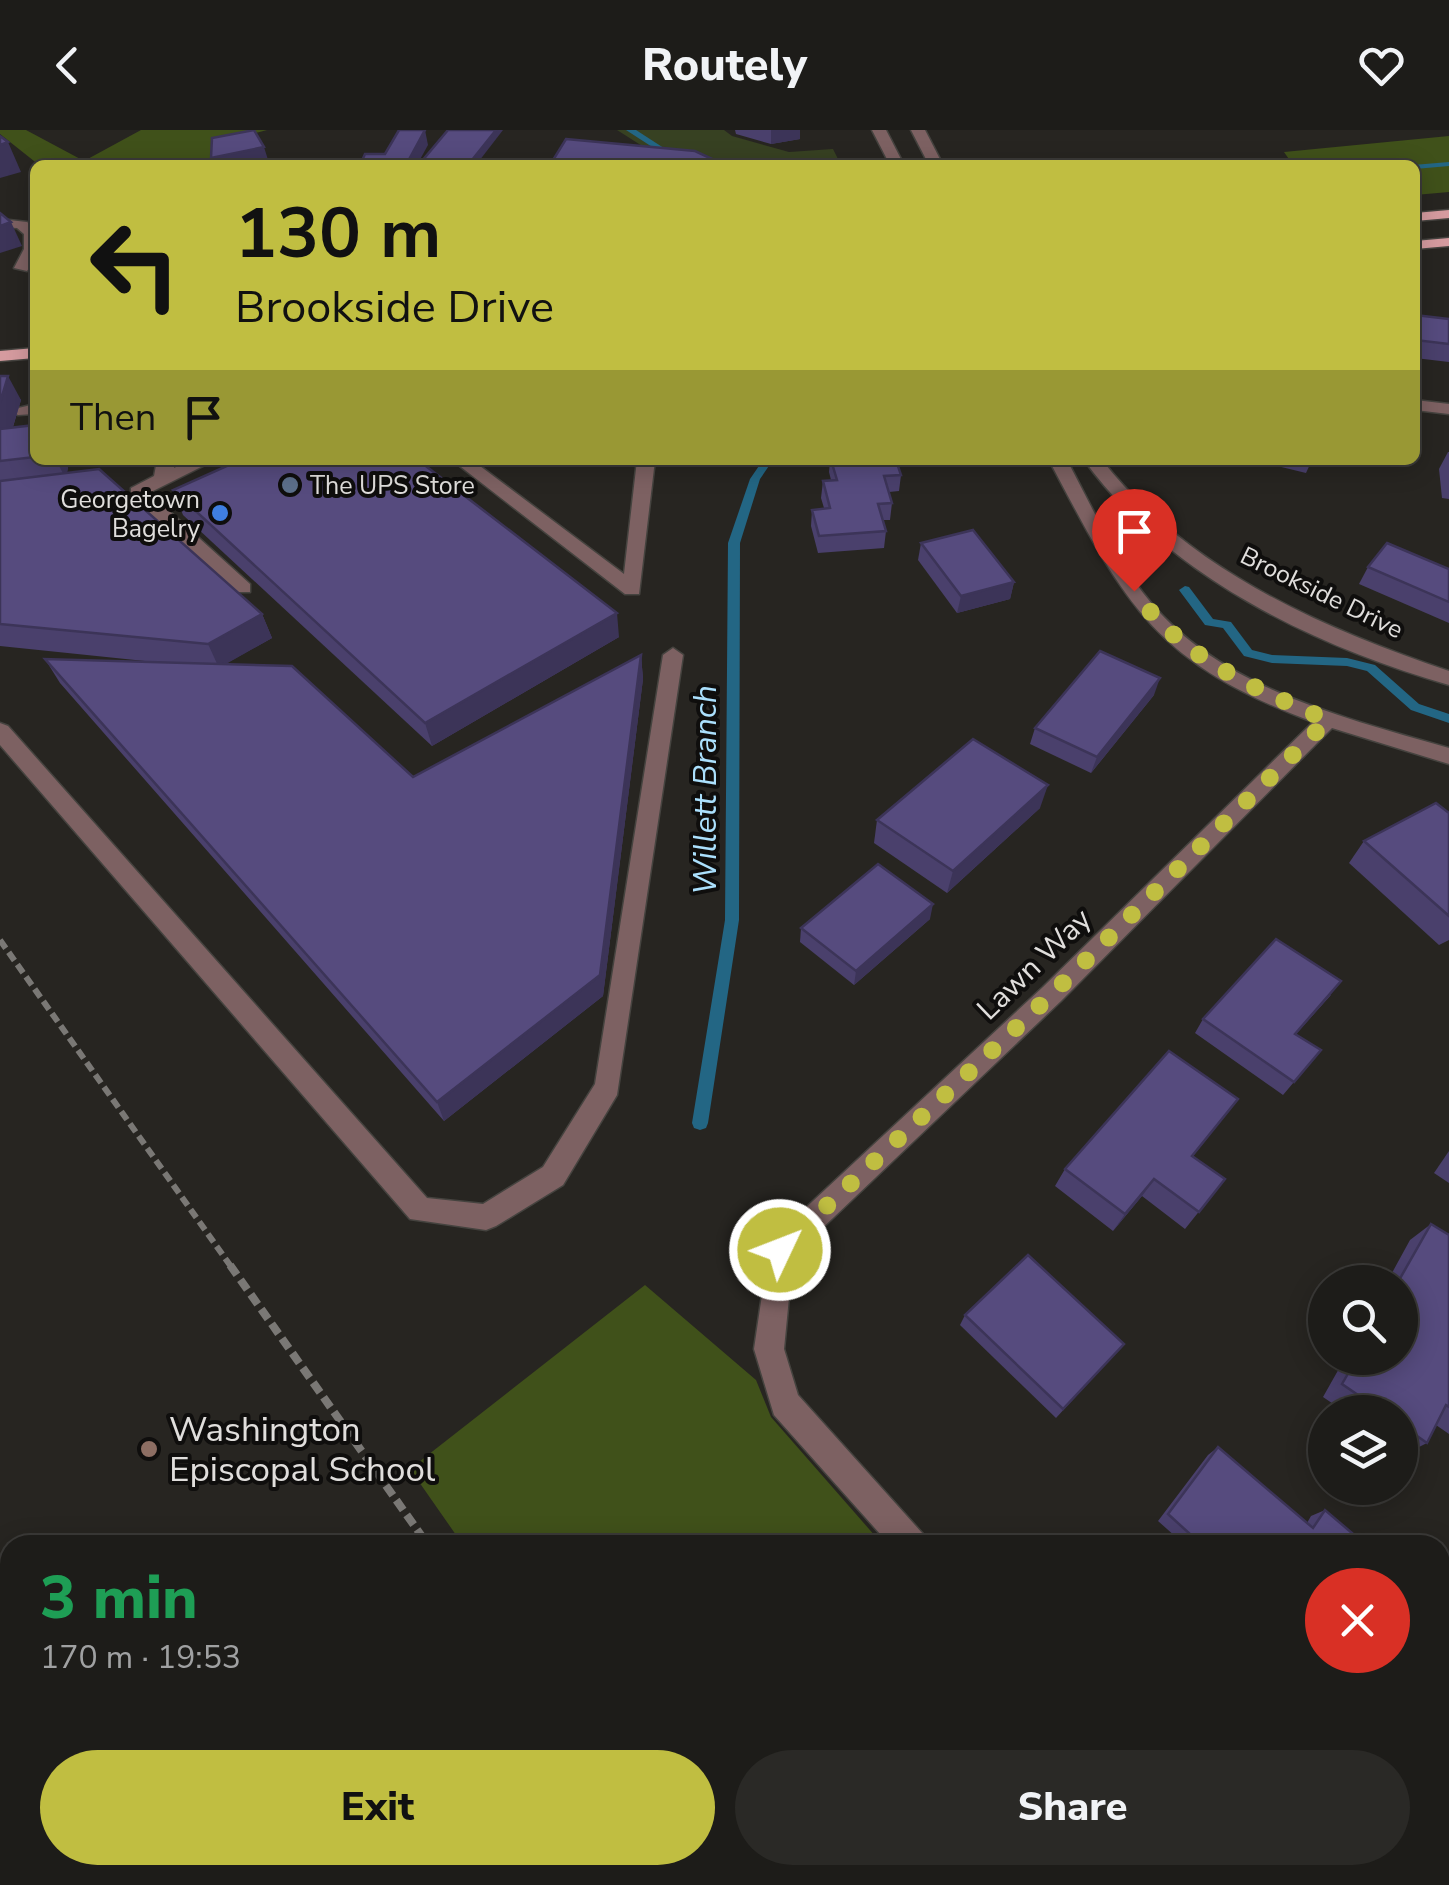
<!DOCTYPE html>
<meta charset="utf-8">
<style>
body{margin:0;font-family:"Nunito Sans",sans-serif;background:#2a2926;color:#f1f3f6;height:100vh;display:flex;flex-direction:column;font-size:38px;white-space:nowrap}
*{box-sizing:border-box;margin:0}
p{font-size:32px;color:#a0a1a2}
.icon{flex:none;width:55px;height:55px;fill:none;stroke:currentColor;stroke-width:2;stroke-linecap:round;stroke-linejoin:round}
.map{position:relative;flex:1;overflow:hidden}
.sheet{position:absolute;left:0px;top:1405px;width:1450px;height:350px;display:flex;flex-direction:column;background:#1d1c19;border-radius:30px 30px 0 0;box-shadow:0 5px 25px #0003,0 0 0 2px #3b3a38}
.sheet>*{flex:none}
.top-card{position:absolute;left:30px;top:30px;width:1390px;height:305px;border-radius:15px;box-shadow:0 5px 25px #0003,0 0 0 2px #3b3a38;background:#c0be41;color:#111;overflow:hidden}
.buttons{position:absolute;left:1308px;top:1135px;display:grid;gap:20px}
.buttons a{display:grid;place-items:center;width:110px;height:110px;border-radius:50%;background:#1d1c19;box-shadow:0 5px 25px #0003,0 0 0 2px #3b3a38;font-size:50px}
.pin{position:absolute;display:grid;place-items:center;width:85px;height:85px;color:#fff;margin:-102px -42px;border-radius:50% 50% 50% 0;rotate:-45deg;box-shadow:0 0 10px #0007}
.pin .icon{rotate:45deg}
.me{position:absolute;width:110px;margin:-55px;rotate:47deg;stroke-linejoin:round;filter:drop-shadow(0 0 8px #0008)}
.turn{display:flex;align-items:center;gap:35px;height:210px;padding:0 40px;font-size:45px}
.turn .icon{width:130px;height:130px;stroke-width:2.5}
.turn b{display:block;font-size:70px;line-height:85px}
.then{display:flex;align-items:center;height:95px;padding:0 40px;background:#0003;gap:20px;font-size:38px}
.round{display:grid;place-items:center;flex:none;width:105px;height:105px;border-radius:52px;background:#2a2926}
.head{display:flex;align-items:center;justify-content:space-between;height:170px;padding:0 40px}
h1{font-size:60px;font-weight:800;line-height:75px;color:#1e9e55}
.button{display:flex;gap:20px;margin-top:auto;padding:20px 40px}
.button a{flex:1;height:115px;border-radius:60px;background:#c0be41;color:#111;font-size:40px;font-weight:800;line-height:115px;text-align:center}
.button a+a{background:#2a2926;color:#f1f3f6}
header{display:flex;justify-content:space-between;align-items:center;height:130px;padding:0 40px;background:#1d1c19;font-size:45px;font-weight:800}
.map>svg:first-child{display:block}
</style>
<header><svg class="icon" aria-label="back" viewBox="0 0 24 24"><path d="M15 5l-7 7 7 7"/></svg>Routely<svg class="icon" aria-label="heart" viewBox="0 0 24 24"><path d="M12 20l-8-8c-3-5 5-10 8-4 3-6 11-1 8 4z"/></svg></header>
<div class="map">
<svg width="1449" height="1755" viewBox="0 0 1449 1755">
<rect width="100%" height="100%" fill="#272521"/>
<!-- green -->
<path fill="#374122" d="M 617,0 L 724,0 L 732,6 L 789,22 L 833,19 L 841,35 L 672,35 Z"/>
<!-- forest -->
<g fill="#40511a">
<path d="M 0,0 L 26,0 L 84,31 L 141,0 L 267,0 L 215,14 L 214,35 L 39,35 L 0,4 Z"/>
<path d="M 1449,6 L 1449,62 L 1415,65 L 1415,35 L 1293,35 L 1284,22 Z"/>
<path d="M 645,1155 L 756,1250 L 771,1287 L 883,1415 L 463,1415 L 410,1339 Z"/>
<path d="M 695,1745 L 1170,1745 L 1179,1755 L 702,1755 Z"/>
</g>
<g fill="none" stroke-linecap="round" stroke-linejoin="round">
<!-- stream -->
<g fill="#236684" fill-rule="evenodd">
<path d="M 626,0 L 636,0 L 690,35 L 680,35 Z"/>
<path d="M 1449,32 L 1449,36 L 1415,39 L 1413,35 Z"/>
<path d="M 763,330 L 773,330 L 760,349 L 740,413 L 739,790 L 708,993 L 706,998 L 700,1000 L 694,998 L 692,993 L 725,790 L 728,413 L 750,349 Z"/>
<path d="M 1185,456 L 1189,457 L 1213,489 L 1231,492 L 1252,520 L 1272,525 L 1347,528 L 1375,535 L 1419,574 L 1449,584 L 1449,593 L 1411,580 L 1367,541 L 1347,536 L 1272,533 L 1244,526 L 1223,498 L 1205,495 L 1179,460 Z"/>
</g>
<!-- minor casing -->
<g stroke="#45433f" stroke-width="3">
<g id="minor">
<path d="M 872,0 L 886,0 L 904,35 L 890,35 Z"/>
<path d="M 911,0 L 925,0 L 943,35 L 929,35 Z"/>
<path d="M 0,89 L 27,92 L 35,98 L 35,129 L 27,141 L 14,138 L 24,119 L 24,104 L 17,98 L 0,97 Z"/>
<path d="M 1415,270 L 1449,274 L 1449,284 L 1415,280 Z"/>
<path d="M 35,274 L 35,284 L 18,285 L 10,280 Z"/>
<path d="M 157,330 L 175,330 L 174,338 L 191,330 L 215,330 L 149,363 L 250,454 L 250,462 L 236,462 L 131,366 L 131,358 L 154,346 Z"/>
<path d="M 452,330 L 472,330 L 624,444 L 637,330 L 655,330 L 639,464 L 625,464 Z"/>
<path d="M 1049,330 L 1067,330 C 1093,379 1116,431 1152,474 C 1225,560 1346,588 1449,618 L 1449,634 L 1332,598 L 1061,871 L 793,1126 L 784,1219 L 798,1265 L 923,1404 L 928,1415 L 890,1415 L 774,1285 L 754,1219 L 770,1111 L 1043,857 L 1313,592 C 1153,532 1125,474 1049,330 Z"/>
<path d="M 1084,330 L 1102,330 C 1187,439 1321,498 1449,541 L 1449,555 C 1314,516 1168,446 1084,330 Z"/>
<path d="M 673,518 L 683,525 L 617,965 L 563,1055 L 496,1096 L 486,1100 L 410,1089 L 0,615 L 0,593 L 8,596 L 427,1068 L 483,1074 L 543,1037 L 595,954 L 663,525 Z"/>
<path d="M 1449,1700 L 1448,1755 L 1410,1755 L 1414,1745 L 1440,1745 L 1440,1704 Z"/>
<path d="M 1180,1745 L 1221,1745 L 1225,1755 L 1184,1755 Z"/>
</g>
</g>
<!-- major casing -->
<g stroke="#45433f" stroke-width="3">
<g id="major">
<path d="M 1449,80 L 1449,88 L 1415,91 L 1415,83 Z"/>
<path d="M 1449,108 L 1449,116 L 1415,119 L 1415,111 Z"/>
<path d="M 35,218 L 35,228 L 0,231 L 0,221 Z"/>
</g>
</g>
<!-- path-far1 -->
<path stroke="#7a7875" stroke-width="6" stroke-dasharray="10 5" stroke-linecap="butt" d="M 0,810 L 232,1138"/>
<!-- path -->
<g stroke="#7a7875" stroke-width="8" stroke-dasharray="12 6" stroke-linecap="butt">
<path d="M 230,1135 L 428,1415"/>
<path d="M 0,1702 L 10,1699"/>
<path d="M 661,1745 L 669,1755"/>
</g>
<!-- minor -->
<use href="#minor" fill="#7d6162" fill-rule="evenodd"/>
<!-- major -->
<use href="#major" fill="#d59b9f" fill-rule="evenodd"/>
</g>
<!-- wall -->
<g fill="#4a406c">
<path d="M 735,0 L 800,0 L 800,9 L 771,14 L 736,4 Z"/>
<path d="M 1415,185 L 1449,189 L 1449,232 L 1415,228 Z"/>
<path d="M 0,246 L 21,270 L 13,297 L 35,295 L 35,330 L 69,330 L 67,343 L 262,484 L 272,508 L 225,534 L 413,647 L 641,525 L 643,549 L 603,866 L 444,991 L 60,553 L 45,529 L 164,533 L 0,516 Z"/>
<path d="M 1448,322 L 1449,322 L 1449,369 L 1442,368 L 1439,339 Z"/>
<path d="M 830,330 L 906,330 L 905,336 L 899,337 L 901,345 L 899,361 L 889,362 L 892,373 L 890,390 L 883,390 L 886,401 L 884,418 L 818,423 L 811,396 L 812,380 L 824,378 L 821,368 L 823,351 L 831,350 L 829,342 Z"/>
<path d="M 1253,330 L 1312,330 L 1306,343 Z"/>
<path d="M 173,360 L 619,507 L 432,616 L 183,385 Z"/>
<path d="M 921,413 L 1014,452 L 1010,469 L 957,483 L 918,430 Z"/>
<path d="M 1368,437 L 1449,439 L 1449,493 L 1359,454 Z"/>
<path d="M 1154,565 L 1091,643 L 1030,614 L 1035,598 Z"/>
<path d="M 1040,678 L 947,763 L 874,713 L 877,690 Z"/>
<path d="M 1449,683 L 1449,810 L 1439,815 L 1349,733 L 1364,711 Z"/>
<path d="M 930,789 L 854,855 L 800,812 L 801,798 Z"/>
<path d="M 1331,865 L 1296,904 L 1321,920 L 1283,965 L 1195,903 L 1203,889 Z"/>
<path d="M 1238,969 L 1193,1026 L 1225,1049 L 1185,1099 L 1142,1066 L 1113,1101 L 1055,1056 L 1065,1039 Z"/>
<path d="M 1449,1021 L 1449,1053 L 1434,1043 Z"/>
<path d="M 1431,1094 L 1449,1105 L 1449,1304 L 1436,1295 L 1427,1313 L 1405,1324 L 1400,1320 L 1400,1282 L 1345,1282 L 1323,1267 L 1345,1228 L 1400,1228 L 1400,1152 L 1387,1152 L 1410,1110 Z"/>
<path d="M 965,1185 L 1124,1214 L 1056,1288 L 960,1195 Z"/>
<path d="M 1218,1317 L 1307,1393 L 1311,1386 L 1325,1380 L 1366,1415 L 1185,1415 L 1158,1391 L 1208,1325 Z"/>
</g>
<!-- shaded-wall -->
<g fill="#3c3458">
<path d="M 425,0 L 428,15 L 417,35 L 406,35 Z"/>
<path d="M 496,0 L 503,0 L 476,35 L 468,35 Z"/>
<path d="M 771,0 L 800,0 L 800,9 L 771,14 Z"/>
<path d="M 8,12 L 21,42 L 0,48 L 0,15 Z"/>
<path d="M 264,17 L 269,33 L 258,35 L 213,35 L 211,28 Z"/>
<path d="M 11,92 L 22,116 L 0,123 L 0,96 Z"/>
<path d="M 8,246 L 21,270 L 7,316 L 0,302 L 0,273 Z"/>
<path d="M 56,330 L 69,330 L 66,349 Z"/>
<path d="M 1014,452 L 1010,469 L 957,483 L 961,466 Z"/>
<path d="M 617,483 L 619,507 L 432,616 L 425,593 Z"/>
<path d="M 262,484 L 272,508 L 219,538 L 208,514 Z"/>
<path d="M 641,525 L 643,549 L 603,866 L 444,991 L 437,972 Z"/>
<path d="M 1160,548 L 1154,565 L 1091,643 L 1097,627 Z"/>
<path d="M 1048,655 L 1040,678 L 947,763 L 953,741 Z"/>
<path d="M 933,774 L 930,789 L 854,855 L 856,841 Z"/>
<path d="M 1154,1049 L 1142,1066 L 1113,1101 L 1125,1084 Z"/>
</g>
<!-- building -->
<g fill="#564b7e" stroke="#3c3458" stroke-width="2.5">
<path d="M 254,0 L 264,17 L 211,28 L 212,8 Z"/>
<path d="M 399,0 L 425,0 L 406,35 L 360,35 L 365,24 L 385,24 Z"/>
<path d="M 448,0 L 496,0 L 468,35 L 444,35 L 422,31 Z"/>
<path d="M 0,6 L 8,12 L 0,15 Z"/>
<path d="M 566,9 L 695,21 L 725,35 L 550,35 Z"/>
<path d="M 0,83 L 11,92 L 0,96 Z"/>
<path d="M 1415,185 L 1449,189 L 1449,214 L 1415,210 Z"/>
<path d="M 0,246 L 8,246 L 0,273 Z"/>
<path d="M 35,295 L 35,327 L 0,331 L 0,299 Z"/>
<path d="M 240,330 L 418,330 L 617,483 L 425,593 L 173,360 Z"/>
<path d="M 831,330 L 896,330 L 901,345 L 884,346 L 892,373 L 878,374 L 886,401 L 819,406 L 812,380 L 830,378 L 823,351 L 837,350 Z"/>
<path d="M 99,339 L 262,484 L 208,514 L 0,494 L 0,351 Z"/>
<path d="M 973,400 L 1014,452 L 961,466 L 921,413 Z"/>
<path d="M 1387,413 L 1449,439 L 1449,472 L 1368,437 Z"/>
<path d="M 1100,521 L 1160,548 L 1097,627 L 1035,598 Z"/>
<path d="M 641,525 L 600,845 L 437,972 L 45,529 L 292,536 L 413,647 Z"/>
<path d="M 973,609 L 1048,655 L 953,741 L 877,690 Z"/>
<path d="M 1436,673 L 1449,683 L 1449,786 L 1364,711 Z"/>
<path d="M 878,734 L 933,774 L 856,841 L 801,798 Z"/>
<path d="M 1276,809 L 1341,851 L 1295,904 L 1321,920 L 1294,952 L 1203,889 Z"/>
<path d="M 1169,921 L 1238,969 L 1192,1026 L 1225,1049 L 1199,1082 L 1154,1049 L 1125,1084 L 1065,1039 Z"/>
<path d="M 1431,1094 L 1449,1105 L 1449,1277 L 1446,1275 L 1427,1313 L 1400,1294 L 1400,1282 L 1383,1282 L 1342,1254 L 1357,1228 L 1400,1228 L 1400,1152 L 1398,1152 Z"/>
<path d="M 1028,1125 L 1124,1214 L 1063,1279 L 965,1185 Z"/>
<path d="M 1218,1317 L 1313,1398 L 1325,1380 L 1366,1415 L 1202,1415 L 1168,1384 Z"/>
</g>
<g fill="none" stroke-linecap="round" stroke-linejoin="round">
<!-- route -->
<path stroke="#c0be41" stroke-width="18" stroke-dasharray="0 32.4" d="M 780,1120 L 1052,864 L 1328,590 C 1254,558 1183,529 1134,461"/>
</g>
<!-- markers -->
<circle fill="#5c6f8a" stroke="#0f0e0d" stroke-width="4" cx="290" cy="355" r="10"/>
<circle fill="#3f7fe0" stroke="#0f0e0d" stroke-width="4" cx="220" cy="383" r="10"/>
<circle fill="#8d6e63" stroke="#0f0e0d" stroke-width="4" cx="149" cy="1319" r="10"/>
<g text-anchor="middle" stroke-width="8" stroke-linejoin="round" paint-order="stroke">
<!-- far-poi labels -->
<g font-size="25" fill="#e0dedc" stroke="#0f0e0d" text-anchor="start">
<text x="310" y="364">The UPS Store</text>
<text x="200" y="378" text-anchor="end">Georgetown<tspan x="200" dy="29">Bagelry</tspan></text>
</g>
<!-- far-street labels -->
<g font-size="25" fill="#e0dedc" stroke="#0f0e0d">
<text transform="translate(1322 462) rotate(26)" y="9">Brookside Drive</text>
</g>
<!-- street labels -->
<g font-size="30" fill="#e0dedc" stroke="#0f0e0d">
<text transform="translate(1034 834) rotate(-44)" y="10">Lawn Way</text>
</g>
<!-- water labels -->
<g font-size="32" font-style="italic" fill="#abe0fd" stroke="#0f0e0d">
<text transform="translate(705 660) rotate(-90)" y="11">Willett Branch</text>
</g>
<!-- near-poi labels -->
<g font-size="35" fill="#e0dedc" stroke="#0f0e0d" text-anchor="start">
<text x="169" y="1311">Washington<tspan x="169" dy="40">Episcopal School</tspan></text>
</g>
</g>
</svg>
<div class="buttons">
<a><svg class="icon" aria-label="search" viewBox="0 0 24 24"><circle cx="10" cy="10" r="6"/><path d="M15 15l6 6"/></svg></a>
<a><svg class="icon" aria-label="layers" viewBox="0 0 24 24"><path d="M12 4l9 5-9 5-9-5zM3 14l9 5 9-5"/></svg></a>
</div>
<div class="pin" style="left:1134px;top:461px;background:#d93025"><svg class="icon" aria-label="arrive" viewBox="0 0 24 24"><path d="M6 21V4h12l-3 4 3 4H6"/></svg></div>
<svg class="me" style="left:780px;top:1120px" viewBox="-20 -20 40 40"><circle r="17" fill="#c0be41" stroke="#fff" stroke-width="3"/><path d="M0-11L8 9 0 5-8 9z" fill="#fff"/></svg>
<div class="top-card">
<div class="turn"><svg class="icon" aria-label="left" viewBox="0 0 24 24"><path d="M17 20v-9H6M10 6l-5 5 5 5"/></svg><div><b>130 m</b>Brookside Drive</div></div>
<div class="then">Then<svg class="icon" aria-label="arrive" viewBox="0 0 24 24"><path d="M6 21V4h12l-3 4 3 4H6"/></svg></div>
</div>
<section class="sheet">
<div class="head"><div><h1>3 min</h1><p>170 m · 19:53</p></div><a class="round" style="background:#d93025;color:#fff"><svg class="icon" aria-label="close" viewBox="0 0 24 24"><path d="M6 6l12 12M18 6L6 18"/></svg></a></div>
<div class="button"><a>Exit</a><a>Share</a></div>
</section>
</div>
